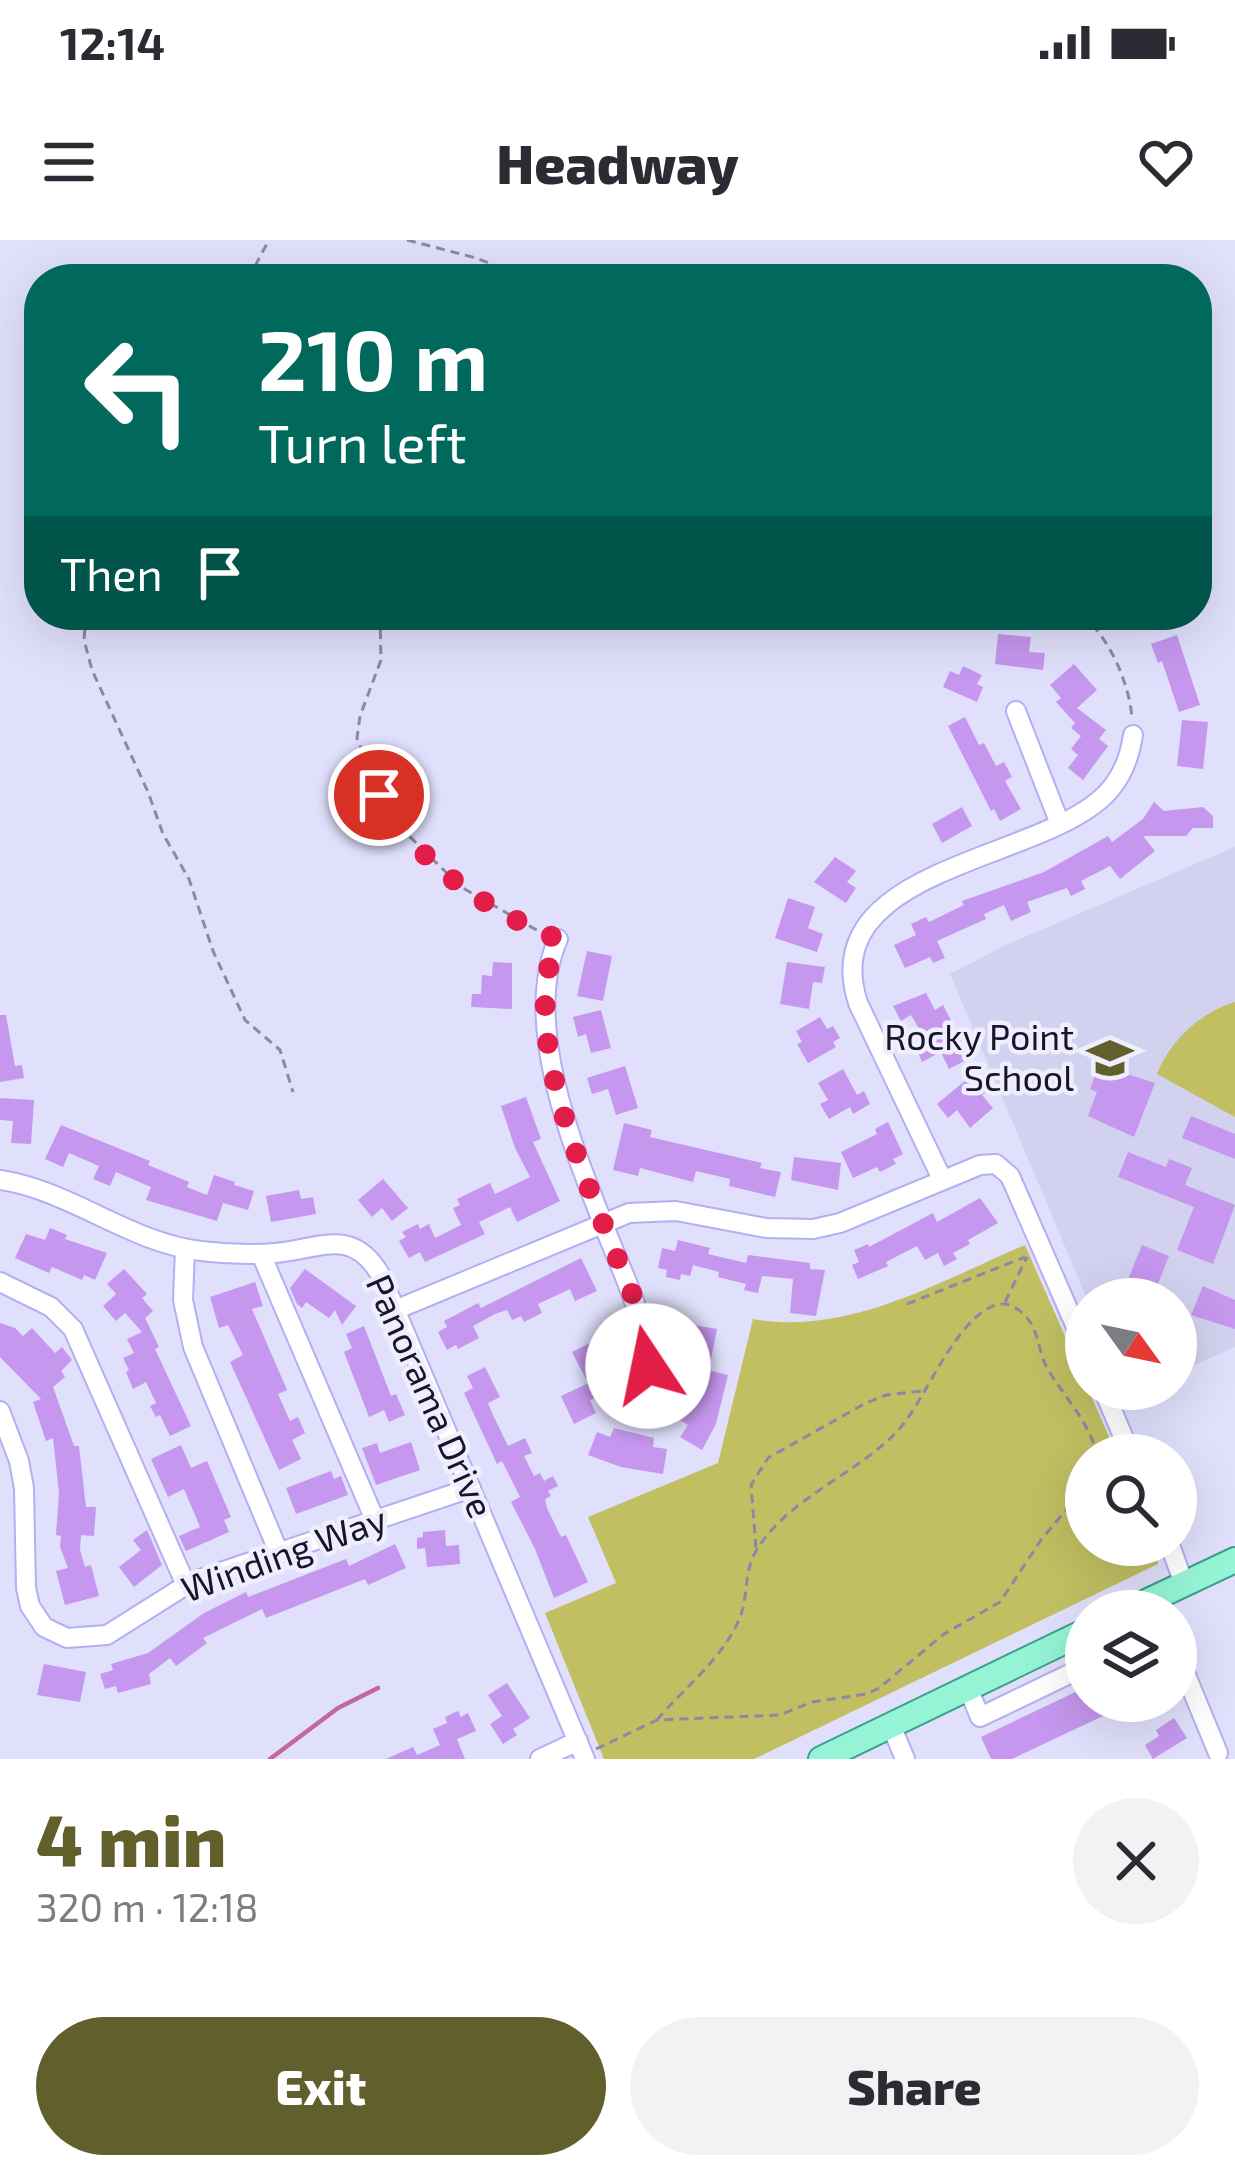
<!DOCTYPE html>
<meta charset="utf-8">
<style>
body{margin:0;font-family:"Exo 2",sans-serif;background:#f2f2f3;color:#2b2b33;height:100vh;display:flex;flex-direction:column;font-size:45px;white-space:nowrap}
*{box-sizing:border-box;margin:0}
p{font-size:39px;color:#7c7c81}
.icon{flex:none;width:66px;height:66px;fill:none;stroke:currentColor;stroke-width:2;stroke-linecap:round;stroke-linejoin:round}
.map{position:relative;height:1519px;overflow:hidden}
.drawer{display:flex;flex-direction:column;background:#fff;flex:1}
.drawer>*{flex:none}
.top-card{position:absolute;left:24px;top:24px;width:1188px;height:366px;border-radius:48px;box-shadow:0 12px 48px #0002;background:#00695c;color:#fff;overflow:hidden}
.needle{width:78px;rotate:123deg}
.fabs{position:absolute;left:1065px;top:1038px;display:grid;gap:24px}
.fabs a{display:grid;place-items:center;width:132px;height:132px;border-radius:50%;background:#fff;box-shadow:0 12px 48px #0002;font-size:60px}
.pin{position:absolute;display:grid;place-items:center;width:102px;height:102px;color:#fff;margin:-51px;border:6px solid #fff;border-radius:50%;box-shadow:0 3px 12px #0007}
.me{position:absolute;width:132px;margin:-66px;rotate:349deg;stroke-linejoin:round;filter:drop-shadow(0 0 9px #0008)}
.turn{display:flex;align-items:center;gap:42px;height:252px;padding:0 36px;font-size:54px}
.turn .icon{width:156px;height:156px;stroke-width:2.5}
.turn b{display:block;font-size:84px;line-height:102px}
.then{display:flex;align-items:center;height:114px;padding:0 36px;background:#0003;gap:24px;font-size:45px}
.round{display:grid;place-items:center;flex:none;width:126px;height:126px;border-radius:63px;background:#f2f2f3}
.summary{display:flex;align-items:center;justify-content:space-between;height:204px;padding:0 36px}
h1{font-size:72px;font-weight:800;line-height:90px;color:#615f2c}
.action{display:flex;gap:24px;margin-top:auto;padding:24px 36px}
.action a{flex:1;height:138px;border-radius:72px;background:#615f2c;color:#fff;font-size:48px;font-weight:800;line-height:138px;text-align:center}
.action a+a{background:#f2f2f3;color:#2b2b33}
.status{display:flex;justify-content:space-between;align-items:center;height:84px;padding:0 60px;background:#fff;direction:ltr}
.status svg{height:33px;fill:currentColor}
header{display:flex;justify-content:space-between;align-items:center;height:156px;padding:0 36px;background:#fff;font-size:54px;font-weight:800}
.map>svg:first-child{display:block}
</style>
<div class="status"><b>12:14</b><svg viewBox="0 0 49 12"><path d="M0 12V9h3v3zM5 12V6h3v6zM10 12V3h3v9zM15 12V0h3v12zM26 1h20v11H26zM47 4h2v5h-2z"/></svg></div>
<header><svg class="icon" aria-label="menu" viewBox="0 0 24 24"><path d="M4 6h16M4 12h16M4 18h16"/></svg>Headway<svg class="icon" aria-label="heart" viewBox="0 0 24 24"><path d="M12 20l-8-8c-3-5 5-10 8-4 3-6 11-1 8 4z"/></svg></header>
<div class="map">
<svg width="1235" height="1519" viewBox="0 0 1235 1519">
<rect width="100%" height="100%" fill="#e1e0fc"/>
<!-- built -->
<path fill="#d2d1ef" d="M 1235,607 L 1235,1107 L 1176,1133 L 1176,1059 L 1087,1059 L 950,734 L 1006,705 Z"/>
<!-- green -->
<g fill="#c1bf62">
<path d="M 1235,762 L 1235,877 L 1157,834 C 1171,799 1200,773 1235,762 Z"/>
<path d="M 1025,1005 L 1117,1215 L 1086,1215 L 1086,1305 L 1156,1305 L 1158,1324 L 754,1519 L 604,1519 L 545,1373 L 616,1343 L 588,1277 L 718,1223 L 753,1079 C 850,1096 939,1041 1025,1005 Z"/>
</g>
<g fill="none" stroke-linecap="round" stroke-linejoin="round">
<!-- stream -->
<path stroke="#c3689a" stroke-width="4.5" d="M 270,1519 L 338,1468 L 378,1448"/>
</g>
<!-- building -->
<g fill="#c597ee">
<path d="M 998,394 L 1031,397 L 1029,412 L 1045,413 L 1043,430 L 995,424 Z"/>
<path d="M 1177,395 L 1200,465 L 1179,472 L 1162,421 L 1158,423 L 1151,404 Z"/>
<path d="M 1074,424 L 1097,450 L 1077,468 L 1106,490 L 1099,499 L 1108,506 L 1083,540 L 1068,528 L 1078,515 L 1071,509 L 1081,496 L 1071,488 L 1075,483 L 1056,462 L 1061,458 L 1050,445 Z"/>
<path d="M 963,426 L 982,435 L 977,444 L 983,447 L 977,462 L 943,447 L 950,431 L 959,435 Z"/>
<path d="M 965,477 L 979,505 L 984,503 L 996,526 L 1004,522 L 1012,537 L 1005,541 L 1021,569 L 1000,581 L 994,569 L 991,571 L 948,486 Z"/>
<path d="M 1182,480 L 1208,482 L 1203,529 L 1177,526 Z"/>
<path d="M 1154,562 L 1164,571 L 1203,567 L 1213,576 L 1213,588 L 1193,588 L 1186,596 L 1143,596 L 1155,611 L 1120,639 L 1110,626 L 1081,641 L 1085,649 L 1071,656 L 1067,648 L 1027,662 L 1031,672 L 1011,681 L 1004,665 L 984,674 L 986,679 L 937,701 L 945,718 L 933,723 L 930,717 L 905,728 L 894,705 L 916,695 L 911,684 L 926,677 L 929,682 L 964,665 L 962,661 L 1044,632 L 1108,596 L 1112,602 L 1143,579 Z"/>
<path d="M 962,567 L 972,586 L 942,603 L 932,584 Z"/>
<path d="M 835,617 L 856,631 L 847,642 L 856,648 L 846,663 L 814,642 Z"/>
<path d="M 788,658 L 815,667 L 808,688 L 823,694 L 817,712 L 775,698 Z"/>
<path d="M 587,711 L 612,716 L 603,761 L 577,756 Z"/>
<path d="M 493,722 L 512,723 L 512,769 L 471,767 L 472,754 L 481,754 L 482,735 L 492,736 Z"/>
<path d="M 787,722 L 825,727 L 822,743 L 813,742 L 809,769 L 780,764 Z"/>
<path d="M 926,753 L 935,770 L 943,765 L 970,818 L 949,829 L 941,812 L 922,822 L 914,804 L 925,799 L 911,775 L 901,781 L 893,766 Z"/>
<path d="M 601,770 L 611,808 L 591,813 L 586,794 L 578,797 L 573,777 Z"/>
<path d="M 0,775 L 6,775 L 15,826 L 22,825 L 24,838 L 0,842 Z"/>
<path d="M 820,777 L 827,789 L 833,786 L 840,798 L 833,802 L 836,807 L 808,823 L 797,804 L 802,802 L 796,791 Z"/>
<path d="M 1099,825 L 1155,843 L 1134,897 L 1088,876 L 1097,852 L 1090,849 Z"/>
<path d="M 625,826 L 638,868 L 616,875 L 608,849 L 592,854 L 587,838 Z"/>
<path d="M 843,829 L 857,855 L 864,851 L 870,864 L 853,874 L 850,867 L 829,879 L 820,864 L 828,860 L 818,843 Z"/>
<path d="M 972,835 L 986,852 L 982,855 L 993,868 L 970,888 L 957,870 L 948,878 L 937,864 Z"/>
<path d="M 526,857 L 541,899 L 533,902 L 560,961 L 517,982 L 510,967 L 479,982 L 485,994 L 425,1022 L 420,1012 L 409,1018 L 399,1001 L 406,997 L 402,992 L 418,984 L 420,989 L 429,984 L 435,998 L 461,985 L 453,968 L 460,965 L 457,959 L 490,943 L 495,954 L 530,937 L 515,908 L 501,866 Z"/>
<path d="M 0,858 L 34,860 L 31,904 L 11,903 L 13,881 L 0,880 Z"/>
<path d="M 1191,876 L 1235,894 L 1235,919 L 1182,898 Z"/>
<path d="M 888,882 L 903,914 L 893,919 L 896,924 L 880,932 L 877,927 L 853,938 L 841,912 L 877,894 L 875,889 Z"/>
<path d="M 624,883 L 652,890 L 650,897 L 762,923 L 760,928 L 781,932 L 775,957 L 729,946 L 730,939 L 696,931 L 693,942 L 640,928 L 638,936 L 613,930 Z"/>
<path d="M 61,885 L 150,921 L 148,925 L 189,942 L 187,947 L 207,955 L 214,935 L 235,942 L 234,945 L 254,951 L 248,970 L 223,963 L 217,981 L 146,960 L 151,947 L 116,932 L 110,946 L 93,939 L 99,926 L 69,913 L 63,927 L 45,919 Z"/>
<path d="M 1128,912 L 1166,927 L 1169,919 L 1192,928 L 1185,945 L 1235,965 L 1213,1024 L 1177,1010 L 1194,967 L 1118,937 Z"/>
<path d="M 794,917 L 841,923 L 838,950 L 791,940 Z"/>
<path d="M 383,939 L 408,968 L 392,981 L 382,968 L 372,977 L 358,960 Z"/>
<path d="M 299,950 L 301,959 L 313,957 L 316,974 L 271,982 L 266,956 Z"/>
<path d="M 980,958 L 998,983 L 968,1000 L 970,1004 L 953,1013 L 957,1019 L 944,1026 L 938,1013 L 925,1020 L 917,1006 L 886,1022 L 888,1026 L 858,1039 L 852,1025 L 859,1022 L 854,1010 L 868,1004 L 869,1007 L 933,973 L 937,982 Z"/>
<path d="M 50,988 L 67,995 L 65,999 L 107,1013 L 95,1040 L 84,1035 L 82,1040 L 52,1027 L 49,1033 L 15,1018 L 26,994 L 45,1000 Z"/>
<path d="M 678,1000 L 710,1008 L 708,1014 L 746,1023 L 748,1015 L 810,1023 L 810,1029 L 825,1030 L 816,1076 L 790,1073 L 793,1039 L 762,1036 L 758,1053 L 744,1050 L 746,1044 L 718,1037 L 719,1032 L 693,1025 L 690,1036 L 681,1034 L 680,1040 L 666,1037 L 667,1030 L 658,1028 L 662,1008 L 675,1011 Z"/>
<path d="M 1142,1005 L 1169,1016 L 1152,1059 L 1120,1059 Z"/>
<path d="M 581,1018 L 597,1051 L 575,1061 L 570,1049 L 538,1064 L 542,1073 L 524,1082 L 521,1076 L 512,1080 L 507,1070 L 495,1074 L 473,1086 L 479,1098 L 458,1109 L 456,1105 L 447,1110 L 438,1092 L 447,1087 L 444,1081 L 478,1063 L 481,1068 Z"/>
<path d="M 124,1029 L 147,1054 L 142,1058 L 153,1071 L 145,1078 L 159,1107 L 155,1109 L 191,1186 L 170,1196 L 160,1175 L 156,1177 L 150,1166 L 156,1163 L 146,1142 L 133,1149 L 126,1132 L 129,1130 L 123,1118 L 134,1113 L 127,1099 L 142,1092 L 125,1073 L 116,1081 L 103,1066 L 116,1054 L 107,1044 Z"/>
<path d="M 305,1029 L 356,1066 L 342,1085 L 335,1070 L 329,1078 L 306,1062 L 302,1068 L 297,1064 L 290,1048 Z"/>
<path d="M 255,1042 L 263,1066 L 252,1069 L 287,1150 L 278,1154 L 290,1181 L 298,1177 L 305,1193 L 292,1200 L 301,1219 L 279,1230 L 230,1122 L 243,1115 L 228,1085 L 219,1088 L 210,1057 Z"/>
<path d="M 1203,1046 L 1235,1060 L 1235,1089 L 1191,1075 Z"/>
<path d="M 0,1083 L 15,1088 L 23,1096 L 32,1088 L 55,1113 L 62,1107 L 72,1120 L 61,1131 L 65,1137 L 53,1147 L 74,1206 L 79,1206 L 86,1267 L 96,1267 L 94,1296 L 81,1295 L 80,1310 L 85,1327 L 91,1325 L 99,1356 L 65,1365 L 56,1331 L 68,1328 L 60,1307 L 61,1296 L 56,1295 L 59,1253 L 53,1198 L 46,1201 L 33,1162 L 41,1159 L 0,1117 Z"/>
<path d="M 682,1083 L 717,1089 L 711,1119 L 687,1115 L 690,1100 L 679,1098 Z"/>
<path d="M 364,1086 L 391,1156 L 396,1154 L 405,1175 L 389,1182 L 384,1170 L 369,1177 L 344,1112 L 352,1108 L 346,1094 Z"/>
<path d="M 605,1096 L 612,1112 L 602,1117 L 607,1129 L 586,1139 L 572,1112 Z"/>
<path d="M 485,1127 L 500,1157 L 488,1163 L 493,1175 L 508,1206 L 525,1198 L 532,1213 L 524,1216 L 534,1236 L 540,1233 L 544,1241 L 553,1236 L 558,1246 L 548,1251 L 551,1256 L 545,1259 L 547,1268 L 561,1297 L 566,1295 L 588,1342 L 554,1358 L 535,1309 L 511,1262 L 520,1257 L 502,1221 L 497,1224 L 464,1153 L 473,1148 L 467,1136 Z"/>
<path d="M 703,1129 L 728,1135 L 716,1184 L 702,1210 L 680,1197 L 688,1185 L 678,1179 L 691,1142 L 700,1144 Z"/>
<path d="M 593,1141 L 600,1156 L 590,1160 L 596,1173 L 574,1184 L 561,1156 Z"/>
<path d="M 614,1188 L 654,1198 L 653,1207 L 667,1209 L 663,1234 L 621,1227 L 588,1215 L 597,1192 L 610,1197 Z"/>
<path d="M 411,1202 L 420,1230 L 376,1245 L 362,1208 L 377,1203 L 380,1213 Z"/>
<path d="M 181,1205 L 191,1228 L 207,1221 L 231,1277 L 224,1280 L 229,1292 L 186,1311 L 179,1296 L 200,1287 L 184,1249 L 168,1257 L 151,1219 Z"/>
<path d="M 331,1231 L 334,1239 L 341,1236 L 348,1255 L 296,1274 L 286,1248 Z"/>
<path d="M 147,1290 L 162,1325 L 134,1347 L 119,1327 L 141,1310 L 133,1300 Z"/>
<path d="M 445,1290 L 446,1306 L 459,1305 L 460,1324 L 427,1327 L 425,1308 L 417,1309 L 417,1298 L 423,1297 L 423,1292 Z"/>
<path d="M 395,1304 L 406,1328 L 368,1345 L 365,1339 L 266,1378 L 262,1369 L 203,1398 L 207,1403 L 176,1426 L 170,1418 L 149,1434 L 151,1444 L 118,1453 L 116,1446 L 105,1449 L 100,1434 L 113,1430 L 111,1424 L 148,1413 L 204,1373 L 246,1352 L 248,1357 L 346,1319 L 349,1326 Z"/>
<path d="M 44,1424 L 86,1432 L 80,1462 L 37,1455 Z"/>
<path d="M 507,1443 L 530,1478 L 513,1489 L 517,1495 L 503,1504 L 490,1484 L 502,1476 L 488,1455 Z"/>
<path d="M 1086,1447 L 1086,1461 L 1096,1461 L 1103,1476 L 1012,1519 L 991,1519 L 981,1497 Z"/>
<path d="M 458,1471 L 461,1477 L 468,1473 L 476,1491 L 457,1499 L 465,1519 L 386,1519 L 413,1507 L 417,1515 L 440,1505 L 433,1489 L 447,1483 L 445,1477 Z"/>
<path d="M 1174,1478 L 1187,1498 L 1153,1519 L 1145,1505 L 1159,1496 L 1156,1490 Z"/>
</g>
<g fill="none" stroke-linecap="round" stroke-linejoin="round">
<!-- minor casing -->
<g stroke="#b4aff2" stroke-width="22">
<g id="minor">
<path d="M 1016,471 L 1060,584"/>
<path d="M 558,699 C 520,787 577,917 610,1001 C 632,1055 656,1101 643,1160"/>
<path d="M 942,939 L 858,763 C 814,626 1042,622 1107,553 C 1123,536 1130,516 1133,495"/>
<path d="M 0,940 C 70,950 130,1003 201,1011 C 225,1014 250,1015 275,1013 C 320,1009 353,986 381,1036 L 585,1519"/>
<path d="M 185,1009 L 183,1060 L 193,1107 L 279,1313"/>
<path d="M 261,1014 L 375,1280"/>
<path d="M 0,1042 L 51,1067 L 73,1089 L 186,1345"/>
<path d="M 395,1070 L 629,973 L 676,971 L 766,988 L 813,989 L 840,983 L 980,925 L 996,924 L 1010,936 L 1086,1110"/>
<path d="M 1103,1149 L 1131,1215"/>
<path d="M 0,1171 L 19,1221 L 24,1248 L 26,1348 L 30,1366 L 44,1387 L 67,1398 L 107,1395 L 191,1342 L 471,1248"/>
<path d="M 1170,1305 L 1184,1344"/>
<path d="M 1176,1411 L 1218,1513"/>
<path d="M 968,1448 L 980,1477 L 1086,1426"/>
<path d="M 891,1485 L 905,1519"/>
<path d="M 540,1519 L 578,1501"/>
</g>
</g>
<!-- major casing -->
<g stroke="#3ba188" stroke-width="28">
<g id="major">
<path d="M 1127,1371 L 1235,1320"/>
<path d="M 821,1519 L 1086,1391"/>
</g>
</g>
<!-- path -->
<g stroke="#8b89a3" stroke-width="3" stroke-dasharray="9 6" stroke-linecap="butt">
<path d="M 407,0 L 476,18 L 530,39"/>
<path d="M 248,39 L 269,0"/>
<path d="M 86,375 L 84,400 L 92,430 L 148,552 L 163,594 L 189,639 L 213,711 L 245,780 L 280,810 L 293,852"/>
<path d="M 380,375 L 381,420 L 360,476 L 357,498 L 379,555 L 403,590 L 461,647 L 542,693"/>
<path d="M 1081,375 C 1109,395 1130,445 1132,479"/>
<path d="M 1005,1062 L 1027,1017"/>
<path d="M 907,1064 L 1025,1017"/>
<path d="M 756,1308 L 751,1245 L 768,1218 L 864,1164 L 886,1155 L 922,1151"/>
<path d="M 657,1480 C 684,1448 720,1421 738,1382 C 749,1360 743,1332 756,1311 C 789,1256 860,1234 901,1187 C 925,1160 962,1064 1004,1064 C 1015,1064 1027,1076 1032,1085 C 1039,1099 1040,1115 1047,1128 C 1065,1158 1089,1181 1097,1215"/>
<path d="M 596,1509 L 657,1480 L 780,1475 L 812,1462 L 867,1454 L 879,1448 L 944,1394 L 1000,1362 L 1041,1300 L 1086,1246"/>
</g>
<!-- minor -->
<use href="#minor" stroke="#fff" stroke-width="18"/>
<!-- major -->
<use href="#major" stroke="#95f4d6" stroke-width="24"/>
</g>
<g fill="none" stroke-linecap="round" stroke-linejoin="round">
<!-- route -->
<path stroke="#e11d48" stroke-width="21" stroke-dasharray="0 37.8" d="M 379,555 C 419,624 485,670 558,699 C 519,786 578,920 611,1003 C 627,1043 648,1082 648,1126"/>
</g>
<!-- icons -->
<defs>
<g id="school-bare" transform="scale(3.6)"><path d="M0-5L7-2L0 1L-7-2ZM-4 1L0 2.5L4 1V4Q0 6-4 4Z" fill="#615f2c" stroke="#efeefd" stroke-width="2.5" paint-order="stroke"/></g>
</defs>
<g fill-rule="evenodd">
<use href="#school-bare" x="1110" y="818"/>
</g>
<g text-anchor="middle" stroke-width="9" stroke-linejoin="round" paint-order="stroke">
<!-- poi labels -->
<g font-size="36" fill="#17142c" stroke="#efeefd" text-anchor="end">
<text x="1074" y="810">Rocky Point<tspan x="1074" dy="41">School</tspan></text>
</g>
<!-- street labels -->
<g font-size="36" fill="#17142c" stroke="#efeefd">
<text transform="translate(430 1156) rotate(66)" y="13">Panorama Drive</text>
<text transform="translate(284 1314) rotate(-20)" y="13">Winding Way</text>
</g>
</g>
</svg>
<div class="fabs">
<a><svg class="needle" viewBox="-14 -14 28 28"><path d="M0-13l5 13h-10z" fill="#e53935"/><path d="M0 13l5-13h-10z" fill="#7c7c81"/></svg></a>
<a><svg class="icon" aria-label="search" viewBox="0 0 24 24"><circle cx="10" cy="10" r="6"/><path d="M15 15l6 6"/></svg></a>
<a><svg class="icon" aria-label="layers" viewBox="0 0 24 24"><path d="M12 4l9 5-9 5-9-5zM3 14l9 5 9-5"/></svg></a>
</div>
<div class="pin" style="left:379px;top:555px;background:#d93025"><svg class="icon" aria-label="arrive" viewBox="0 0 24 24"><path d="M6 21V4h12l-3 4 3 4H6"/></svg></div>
<svg class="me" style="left:648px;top:1126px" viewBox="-20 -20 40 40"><circle r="19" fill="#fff"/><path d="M0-13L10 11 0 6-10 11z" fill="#e11d48"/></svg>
<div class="top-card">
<div class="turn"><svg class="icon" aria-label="left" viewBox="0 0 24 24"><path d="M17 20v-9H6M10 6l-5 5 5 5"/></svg><div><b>210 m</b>Turn left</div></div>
<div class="then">Then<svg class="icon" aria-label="arrive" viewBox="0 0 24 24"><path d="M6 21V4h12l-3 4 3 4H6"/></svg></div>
</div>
</div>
<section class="drawer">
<div class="summary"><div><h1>4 min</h1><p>320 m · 12:18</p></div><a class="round"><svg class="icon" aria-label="close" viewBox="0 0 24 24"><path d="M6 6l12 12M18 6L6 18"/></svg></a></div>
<div class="action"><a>Exit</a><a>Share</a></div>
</section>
